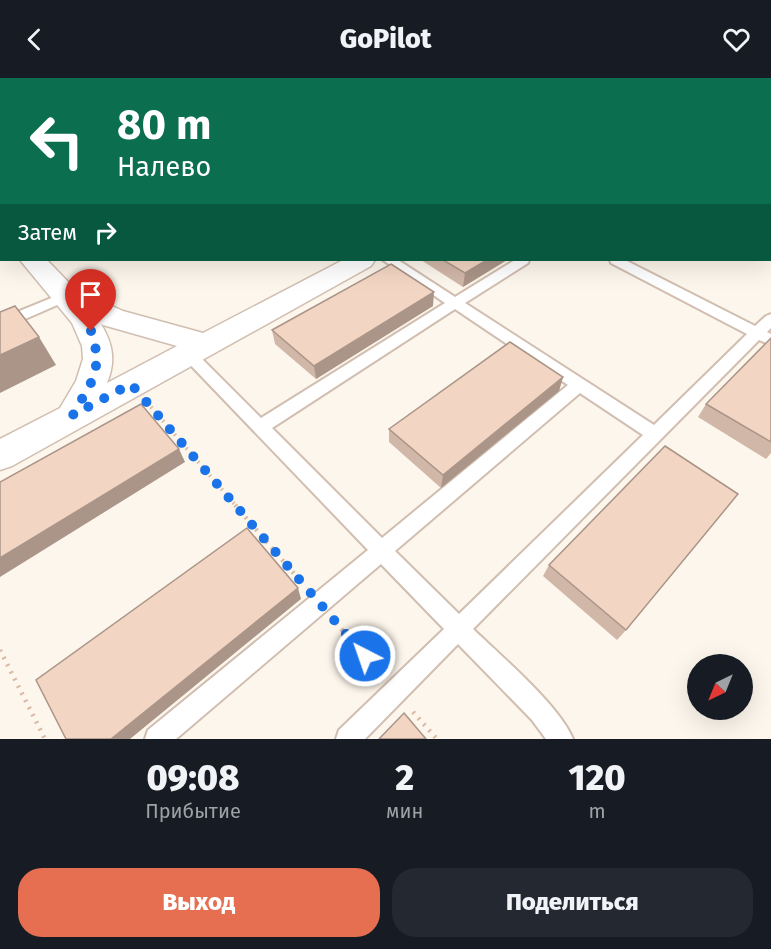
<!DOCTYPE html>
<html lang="ru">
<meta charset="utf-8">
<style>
body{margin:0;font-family:"Fira Sans",sans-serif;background:#242831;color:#f1f3f6;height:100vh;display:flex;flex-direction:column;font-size:22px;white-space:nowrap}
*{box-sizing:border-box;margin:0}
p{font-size:20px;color:#9ea1a6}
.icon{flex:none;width:33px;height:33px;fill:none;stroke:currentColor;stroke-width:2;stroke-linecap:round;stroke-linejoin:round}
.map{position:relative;height:661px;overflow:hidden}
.sheet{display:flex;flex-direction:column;background:#171b24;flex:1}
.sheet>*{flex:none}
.guide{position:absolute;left:0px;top:0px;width:771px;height:183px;box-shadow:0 6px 24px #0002;background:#0b6e4f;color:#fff;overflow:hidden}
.needle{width:39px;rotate:223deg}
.buttons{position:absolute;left:687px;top:576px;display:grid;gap:12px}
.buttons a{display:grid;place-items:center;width:66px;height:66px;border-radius:50%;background:#171b24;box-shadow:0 6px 24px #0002;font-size:30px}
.pin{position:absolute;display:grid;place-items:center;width:51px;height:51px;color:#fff;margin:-62px -26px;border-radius:50% 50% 50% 0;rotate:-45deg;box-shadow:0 0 6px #0007}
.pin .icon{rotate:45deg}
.me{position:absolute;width:66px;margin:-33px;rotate:319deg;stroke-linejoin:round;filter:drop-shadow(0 0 4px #0008)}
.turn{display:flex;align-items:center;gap:21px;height:126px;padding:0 18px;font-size:27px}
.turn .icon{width:78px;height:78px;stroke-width:2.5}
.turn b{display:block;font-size:42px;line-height:51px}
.then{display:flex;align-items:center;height:57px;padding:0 18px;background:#0003;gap:12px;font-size:22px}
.eta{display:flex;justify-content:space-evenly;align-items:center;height:102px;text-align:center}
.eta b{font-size:36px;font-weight:800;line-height:42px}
.button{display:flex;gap:12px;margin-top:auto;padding:12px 18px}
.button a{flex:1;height:69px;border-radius:24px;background:#e76f51;color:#fff;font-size:24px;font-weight:800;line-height:69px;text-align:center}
.button a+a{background:#242831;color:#f1f3f6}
header{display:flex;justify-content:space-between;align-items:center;height:78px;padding:0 18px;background:#171b24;font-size:27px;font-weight:800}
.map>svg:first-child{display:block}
</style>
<header><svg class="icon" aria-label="back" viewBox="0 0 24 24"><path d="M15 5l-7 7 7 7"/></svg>GoPilot<svg class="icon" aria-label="heart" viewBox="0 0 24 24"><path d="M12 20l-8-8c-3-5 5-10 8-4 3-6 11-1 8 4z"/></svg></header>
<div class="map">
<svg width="771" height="661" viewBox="0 0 771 661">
<rect width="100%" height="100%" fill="#fdf6ec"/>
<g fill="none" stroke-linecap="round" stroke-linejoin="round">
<!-- service casing -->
<g stroke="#d1beb0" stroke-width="4">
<g id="service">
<path d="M 383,182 L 398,182 L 455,219 L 515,182 L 529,182 L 528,185 L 465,225 L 654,347 L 747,256 L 611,185 L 610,182 L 625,182 L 755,248 L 766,238 L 771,236 L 771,250 L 767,254 L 771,256 L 771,267 L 759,262 L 473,551 C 501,578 559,627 573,661 L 546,661 L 532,642 L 458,566 L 365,661 L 336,661 L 339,652 L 444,551 L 381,486 L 176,661 L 145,661 L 148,652 L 368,472 L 179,275 L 182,271 L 192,271 L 261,340 L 445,225 ZM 455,231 L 568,307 L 382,460 L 272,350 ZM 580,315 L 643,357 L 459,536 L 395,473 Z"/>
<path d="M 66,214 L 73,218 L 71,221 L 0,252 L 0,241 Z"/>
</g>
</g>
<!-- minor casing -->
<g stroke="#d1beb0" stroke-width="3">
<g id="minor">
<path d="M 198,0 L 219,0 L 197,2 Z"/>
<path d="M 690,0 L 709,0 L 689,2 Z"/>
<rect x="0" y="60" width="2" height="12"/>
<rect x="0" y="139" width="2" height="15"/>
<path d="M 20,182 L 47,182 L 76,212 L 123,233 L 203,255 L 343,182 L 375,182 L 371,188 L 12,388 L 0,392 L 0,361 L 60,330 L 76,303 L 83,281 L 82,268 L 72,245 ZM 101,246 L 103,247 L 177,268 L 107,305 C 116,283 113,266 101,246 Z"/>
</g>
</g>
<!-- path-far2 -->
<path stroke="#d9b8a5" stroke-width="2" stroke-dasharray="1 3" stroke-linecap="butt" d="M 120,2 L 125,0"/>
<!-- path-far1 -->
<path stroke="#d9b8a5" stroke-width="4" stroke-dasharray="1.5 4.5" stroke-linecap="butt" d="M 151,329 L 237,429"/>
<!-- path -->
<g stroke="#d9b8a5" stroke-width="4.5" stroke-dasharray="2 6" stroke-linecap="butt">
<path d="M 235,427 L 302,505"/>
<path d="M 336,545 L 379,594"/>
<path d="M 0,572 L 45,661"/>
<path d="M 413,634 L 437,661"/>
</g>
<!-- service -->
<use href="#service" fill="#fff" fill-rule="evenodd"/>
<!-- minor -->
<use href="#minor" fill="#fff" fill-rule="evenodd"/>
</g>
<!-- wall -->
<g fill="#d1b7a8">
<rect x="290" y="0" width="104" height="2"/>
<path d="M 439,0 L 517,0 L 521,2 L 443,2 Z"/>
<path d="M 568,0 L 639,0 L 637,2 L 568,2 Z"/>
<path d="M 771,93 L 771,118 L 770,117 L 770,94 Z"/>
<path d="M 421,182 L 507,182 L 463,209 Z"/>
<path d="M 433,228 L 316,301 L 275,266 L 272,252 Z"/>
<path d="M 771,260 L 771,375 L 766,381 L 698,339 L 706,326 Z"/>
<path d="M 563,299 L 559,313 L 441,410 L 389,364 L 389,351 Z"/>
<path d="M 549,487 L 626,552 L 617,562 L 543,498 Z"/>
</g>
<!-- shaded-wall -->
<g fill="#aa9588">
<path d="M 0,0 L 72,0 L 67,2 L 2,2 L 2,20 L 0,21 Z"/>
<path d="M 378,0 L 394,0 L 394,2 L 375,2 Z"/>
<path d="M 619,0 L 639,0 L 637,2 L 616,2 Z"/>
<path d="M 487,182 L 507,182 L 463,209 L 465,195 Z"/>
<path d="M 434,214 L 433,228 L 316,301 L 314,288 Z"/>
<path d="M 39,259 L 56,287 L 0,315 L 0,277 Z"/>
<path d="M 563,299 L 559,313 L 441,410 L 443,397 Z"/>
<path d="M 179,371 L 185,384 L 0,499 L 0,480 Z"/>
<path d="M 298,510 L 301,521 L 130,661 L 111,661 Z"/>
</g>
<!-- building -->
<g fill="#f3d5c3" stroke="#aa9588" stroke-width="1.5">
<path d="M 309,0 L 379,0 L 375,2 L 312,2 Z"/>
<path d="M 457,0 L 517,0 L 521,2 L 460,2 Z"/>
<path d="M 584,0 L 619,0 L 616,2 L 588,2 Z"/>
<path d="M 771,93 L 771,102 L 770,101 L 770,94 Z"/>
<path d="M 443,182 L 487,182 L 465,195 Z"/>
<path d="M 391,186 L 434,214 L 314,288 L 272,252 Z"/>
<path d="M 15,228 L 39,259 L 0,277 L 0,234 Z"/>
<path d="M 771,260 L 771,364 L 706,326 Z"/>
<path d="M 510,264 L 563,299 L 443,397 L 389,351 Z"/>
<path d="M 141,326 L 179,371 L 0,480 L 0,404 Z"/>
<path d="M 665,368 L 738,416 L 626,552 L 549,487 Z"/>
<path d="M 247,450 L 298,510 L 111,661 L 66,661 L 36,602 Z"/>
<path d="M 404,635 L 426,661 L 379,661 Z"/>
</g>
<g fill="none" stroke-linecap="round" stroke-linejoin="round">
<!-- route -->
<path stroke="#1a73e8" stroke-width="10" stroke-dasharray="0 18" d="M 91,253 L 98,280 L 92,303 L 73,337 L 131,306 L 365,578"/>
</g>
</svg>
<div class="buttons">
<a><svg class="needle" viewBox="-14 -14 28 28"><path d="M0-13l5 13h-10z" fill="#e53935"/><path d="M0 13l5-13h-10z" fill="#9ea1a6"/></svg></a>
</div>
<div class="pin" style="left:91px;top:253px;background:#d93025"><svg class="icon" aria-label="arrive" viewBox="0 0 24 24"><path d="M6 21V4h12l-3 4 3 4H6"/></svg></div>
<svg class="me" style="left:365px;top:578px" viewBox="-20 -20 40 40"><circle r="17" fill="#1a73e8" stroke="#fff" stroke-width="3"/><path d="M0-11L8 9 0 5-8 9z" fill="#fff"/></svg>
<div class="guide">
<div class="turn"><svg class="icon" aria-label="left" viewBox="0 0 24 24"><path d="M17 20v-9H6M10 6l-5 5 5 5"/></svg><div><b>80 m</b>Налево</div></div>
<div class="then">Затем<svg class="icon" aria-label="right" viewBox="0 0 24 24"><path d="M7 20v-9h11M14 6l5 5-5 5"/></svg></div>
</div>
</div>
<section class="sheet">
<div class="eta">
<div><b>09:08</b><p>Прибытие</p></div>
<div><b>2</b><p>мин</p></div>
<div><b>120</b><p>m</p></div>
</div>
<div class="button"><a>Выход</a><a>Поделиться</a></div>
</section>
